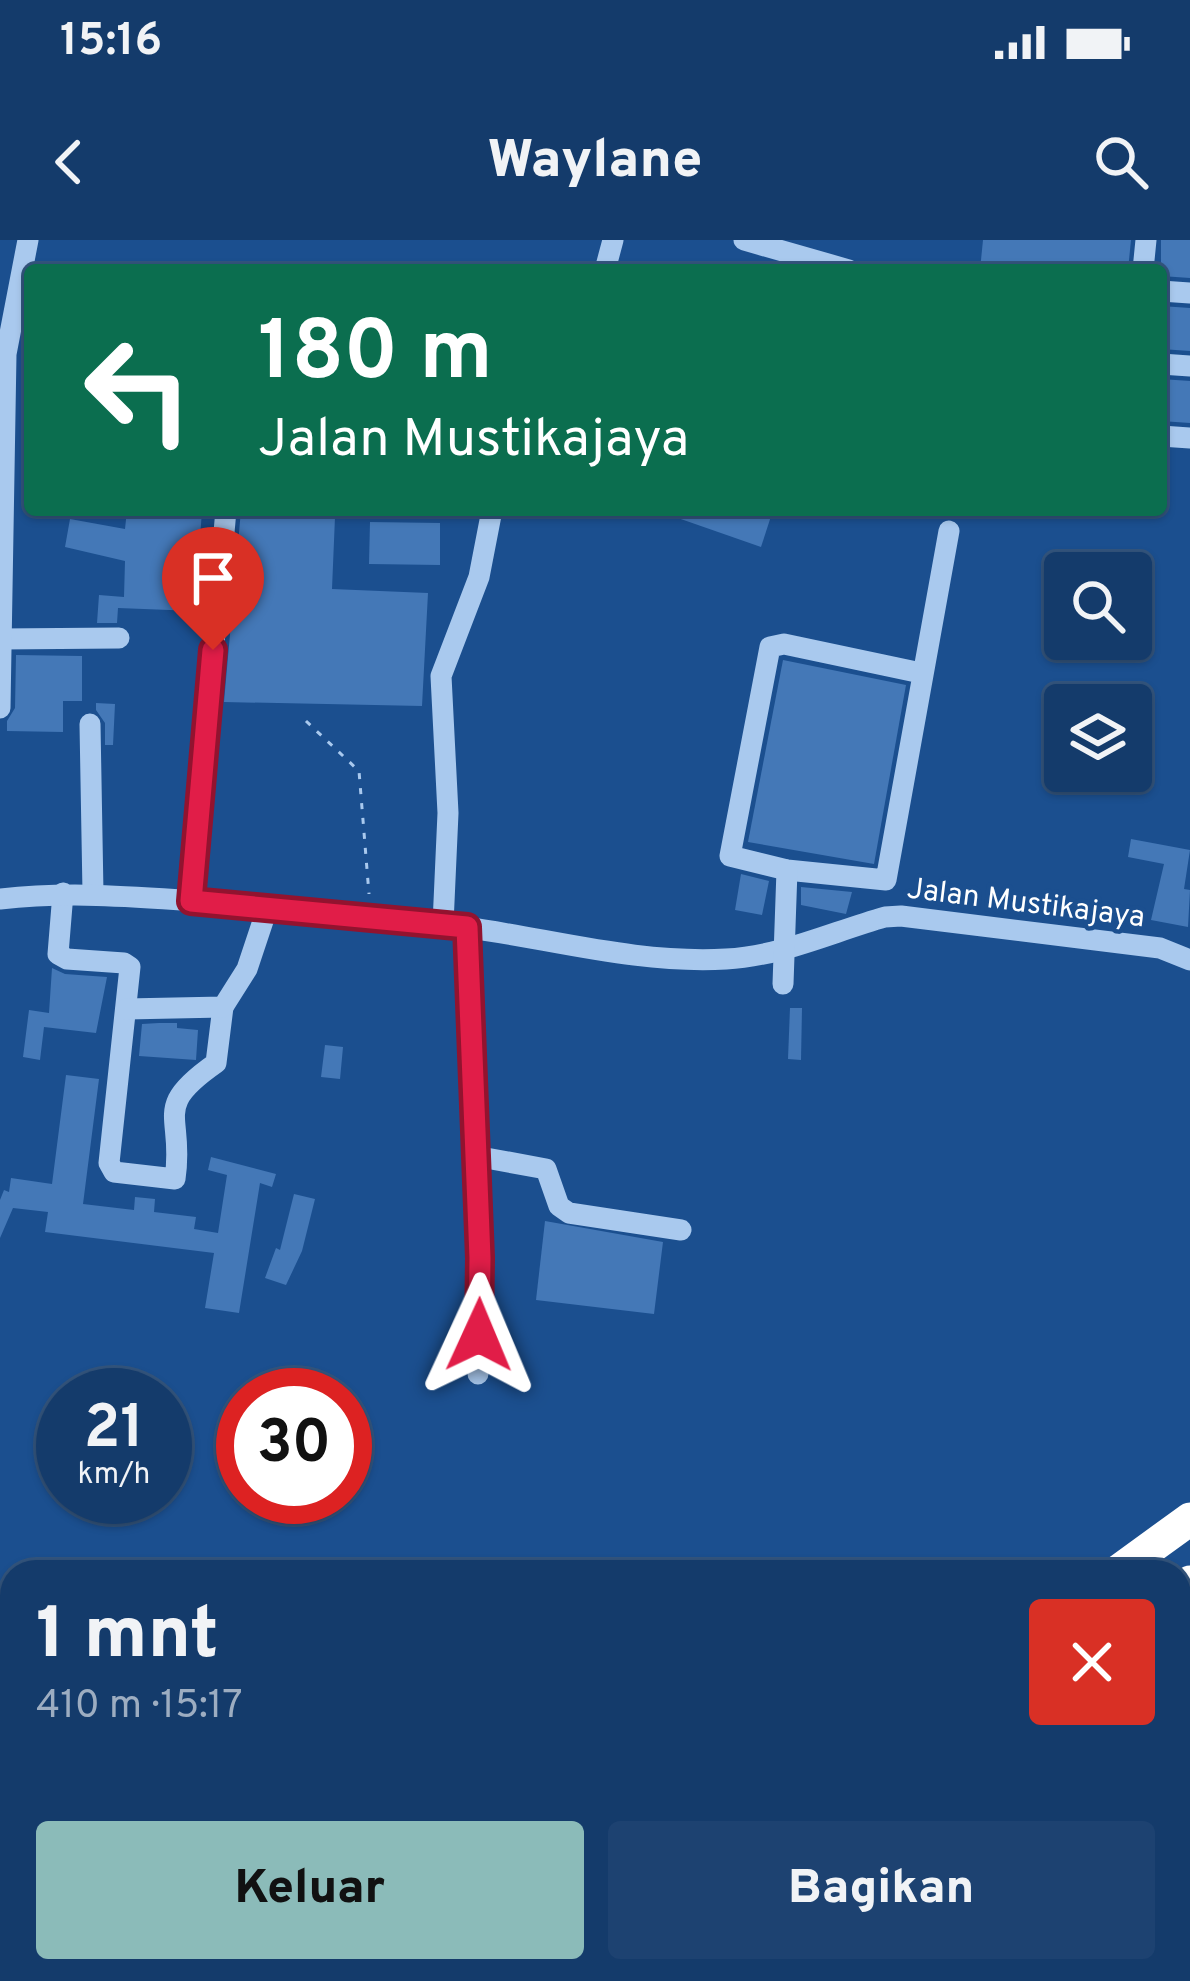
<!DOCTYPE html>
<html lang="id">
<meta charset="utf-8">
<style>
body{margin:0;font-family:Overpass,sans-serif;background:#1d4271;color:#f1f3f6;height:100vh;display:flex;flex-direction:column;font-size:45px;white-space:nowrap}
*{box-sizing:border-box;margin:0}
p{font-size:39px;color:#9dadc1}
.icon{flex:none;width:66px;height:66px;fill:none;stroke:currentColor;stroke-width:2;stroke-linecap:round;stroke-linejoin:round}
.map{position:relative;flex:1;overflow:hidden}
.panel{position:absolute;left:0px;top:1320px;width:1191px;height:423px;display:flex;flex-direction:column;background:#143b6b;border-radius:36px 36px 0 0;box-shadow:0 3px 9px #0004,0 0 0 3px #33557e}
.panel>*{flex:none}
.banner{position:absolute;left:24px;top:24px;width:1143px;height:252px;border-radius:12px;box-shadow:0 3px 9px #0004,0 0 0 3px #33557e;background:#0b6e4f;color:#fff;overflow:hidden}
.tools{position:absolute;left:1044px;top:312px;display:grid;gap:24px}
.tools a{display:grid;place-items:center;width:108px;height:108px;border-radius:12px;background:#143b6b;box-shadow:0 3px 9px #0004,0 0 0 3px #33557e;font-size:60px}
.speed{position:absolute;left:36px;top:1128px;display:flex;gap:24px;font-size:60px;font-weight:700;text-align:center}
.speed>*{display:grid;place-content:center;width:156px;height:156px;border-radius:50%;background:#143b6b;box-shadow:0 3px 9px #0004,0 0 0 3px #33557e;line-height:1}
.speed small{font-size:30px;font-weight:400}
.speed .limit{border:18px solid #d22;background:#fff;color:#111}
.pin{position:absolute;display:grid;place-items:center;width:102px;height:102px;color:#fff;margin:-123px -51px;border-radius:50% 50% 50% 0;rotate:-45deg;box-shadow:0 0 12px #0007}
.pin .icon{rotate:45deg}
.me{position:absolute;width:132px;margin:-66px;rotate:1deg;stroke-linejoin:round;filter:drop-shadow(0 0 9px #0008)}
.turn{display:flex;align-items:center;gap:42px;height:252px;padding:0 36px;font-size:54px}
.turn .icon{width:156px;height:156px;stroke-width:2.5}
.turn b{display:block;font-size:84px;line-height:102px}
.round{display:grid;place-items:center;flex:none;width:126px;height:126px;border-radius:12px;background:#1d4271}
.head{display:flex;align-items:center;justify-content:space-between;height:204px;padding:0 36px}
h1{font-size:72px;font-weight:800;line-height:90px}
.cta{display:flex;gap:24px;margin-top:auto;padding:24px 36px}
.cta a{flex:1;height:138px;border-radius:12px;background:#8bbbb9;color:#111;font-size:48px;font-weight:800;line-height:138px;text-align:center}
.cta a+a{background:#1d4271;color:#f1f3f6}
.status{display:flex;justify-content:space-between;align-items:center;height:84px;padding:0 60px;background:#143b6b;direction:ltr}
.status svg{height:33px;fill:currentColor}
header{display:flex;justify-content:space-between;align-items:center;height:156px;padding:0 36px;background:#143b6b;font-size:54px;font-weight:800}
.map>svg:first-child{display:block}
</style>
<div class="status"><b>15:16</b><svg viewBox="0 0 49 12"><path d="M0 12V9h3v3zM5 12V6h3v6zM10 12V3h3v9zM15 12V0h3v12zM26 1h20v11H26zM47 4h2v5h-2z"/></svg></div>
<header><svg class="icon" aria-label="back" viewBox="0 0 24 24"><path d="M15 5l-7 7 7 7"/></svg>Waylane<svg class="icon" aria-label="search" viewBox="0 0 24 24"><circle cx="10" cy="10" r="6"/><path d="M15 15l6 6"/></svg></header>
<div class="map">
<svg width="1190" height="1741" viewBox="0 0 1190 1741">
<rect width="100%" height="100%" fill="#1b4f8f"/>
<!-- building -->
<g fill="#4478b7">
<path d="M 983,0 L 1131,0 L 1128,30 L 980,30 Z"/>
<path d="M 1161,0 L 1190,0 L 1190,38 L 1161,36 Z"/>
<path d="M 1161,66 L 1190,68 L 1190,111 L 1161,109 Z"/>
<path d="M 1161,139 L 1190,141 L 1190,183 L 1161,181 Z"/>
<path d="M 127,270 L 202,270 L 195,371 L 118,368 L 117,383 L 97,383 L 99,355 L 124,357 L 125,321 L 65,307 L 70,279 L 125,289 Z"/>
<path d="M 241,270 L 293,270 L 292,276 L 335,277 L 332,349 L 428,353 L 422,466 L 224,462 Z"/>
<path d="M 655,270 L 773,270 L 761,307 Z"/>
<path d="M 370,282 L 440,283 L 440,325 L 369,324 Z"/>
<path d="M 16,415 L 82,416 L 82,461 L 63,461 L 63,492 L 7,491 L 7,481 L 15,468 Z"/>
<path d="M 783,420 L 906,445 L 874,624 L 748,602 Z"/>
<path d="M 96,463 L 115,464 L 113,505 L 105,505 L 105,483 L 96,470 Z"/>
<path d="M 1131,599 L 1190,610 L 1184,649 L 1190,650 L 1188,687 L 1151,680 L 1164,624 L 1128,617 Z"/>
<path d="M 741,634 L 769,641 L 762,675 L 735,670 Z"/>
<path d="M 801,647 L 852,652 L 846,674 L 801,665 Z"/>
<path d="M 52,728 L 65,734 L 107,737 L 96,793 L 44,787 L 40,820 L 23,817 L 29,770 L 49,773 Z"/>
<path d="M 790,768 L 802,768 L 801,820 L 788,819 Z"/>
<path d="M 159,783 L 177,783 L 177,788 L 198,790 L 196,820 L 139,816 L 142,784 Z"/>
<path d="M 325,805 L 343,807 L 340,839 L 321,837 Z"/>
<path d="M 66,835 L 99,839 L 83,964 L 134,970 L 135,957 L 155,959 L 154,972 L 196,977 L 194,989 L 218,993 L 227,935 L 208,930 L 211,917 L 276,934 L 272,947 L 260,943 L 239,1073 L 205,1068 L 214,1013 L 45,992 L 48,972 L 13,968 L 0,998 L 0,960 L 4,950 L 9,952 L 11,938 L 52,944 Z"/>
<path d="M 294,954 L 315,959 L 302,1011 L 286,1045 L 265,1038 L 276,1008 L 280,1010 Z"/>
<path d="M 545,981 L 663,1002 L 654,1074 L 536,1060 Z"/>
</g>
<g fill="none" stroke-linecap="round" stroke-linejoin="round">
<!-- path -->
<path stroke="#a9c9ee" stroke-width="3" stroke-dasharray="6 9" stroke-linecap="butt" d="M 306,481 L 359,531 L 369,654"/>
<!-- minor -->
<g stroke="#a9c9ee" stroke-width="21">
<path d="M 744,0 L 849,30"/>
<path d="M 605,30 L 613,0"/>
<path d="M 1143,30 L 1146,0"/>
<path d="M 1161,51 L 1190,53"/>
<path d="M 1161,124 L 1190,126"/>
<path d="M 1161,196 L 1190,198"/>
<path d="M 0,399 L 119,398"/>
<path d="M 921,433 L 784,404 L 770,407 L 730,616 L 787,630 L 886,640 L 949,291"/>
<path d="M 0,468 L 6,114 L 28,0"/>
<path d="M 90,484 L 93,653"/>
<path d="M 63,653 L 58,714 L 67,719 L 124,723 L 130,727 L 109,923 L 114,932 L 175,939 C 185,874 150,869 216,823 L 223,767"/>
<path d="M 0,659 C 71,651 139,657 210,662 C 295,668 380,674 464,687 C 552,699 637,724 726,719 C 782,716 832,692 885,677 L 901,676 L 1160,708 L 1190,720"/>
<path d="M 191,661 L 226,270"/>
<path d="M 443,684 L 448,573 L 441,436 L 479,337 L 492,270"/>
<path d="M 467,687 L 480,1018 L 478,1134"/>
<path d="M 783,744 L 787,630"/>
<path d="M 126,769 L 223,767 L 247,729 L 268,666"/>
<path d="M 475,916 L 546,929 L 559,966 L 569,973 L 681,990"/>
</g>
<!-- highway -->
<g stroke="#fff" stroke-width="33">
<path d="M 1117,1332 L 1190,1279"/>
<path d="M 1179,1353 L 1190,1342"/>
<path d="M 537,1731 L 539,1741"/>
<path d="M 226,1741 L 231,1731"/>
<path d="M 699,1741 L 710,1731"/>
<path d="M 752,1741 L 764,1731"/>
<path d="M 787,1741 L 797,1731"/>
</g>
</g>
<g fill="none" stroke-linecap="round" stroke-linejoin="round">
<!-- route casing -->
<g stroke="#92132f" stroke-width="30">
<path id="route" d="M 213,410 L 191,661 L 467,687 L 480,1018 L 479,1095"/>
</g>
<!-- route -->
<use href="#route" stroke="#e11d48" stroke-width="21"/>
</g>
<g text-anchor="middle" stroke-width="9" stroke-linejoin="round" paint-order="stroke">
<!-- street labels -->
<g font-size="30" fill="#fff" stroke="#1b4f8f">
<text transform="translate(1026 662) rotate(7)" y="10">Jalan Mustikajaya</text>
</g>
</g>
</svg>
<div class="tools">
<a><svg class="icon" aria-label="search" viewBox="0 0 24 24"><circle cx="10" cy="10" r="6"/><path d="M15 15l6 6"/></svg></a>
<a><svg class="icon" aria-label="layers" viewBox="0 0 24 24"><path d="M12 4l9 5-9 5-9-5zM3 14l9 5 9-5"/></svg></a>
</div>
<div class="speed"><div>21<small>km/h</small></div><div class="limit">30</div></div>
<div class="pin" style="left:213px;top:410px;background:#d93025"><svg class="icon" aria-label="arrive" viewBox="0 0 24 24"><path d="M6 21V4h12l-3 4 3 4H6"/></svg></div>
<svg class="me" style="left:479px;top:1095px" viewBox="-20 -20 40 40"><path d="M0-17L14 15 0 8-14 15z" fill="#e11d48" stroke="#fff" stroke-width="4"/></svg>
<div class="banner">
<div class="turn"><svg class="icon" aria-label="left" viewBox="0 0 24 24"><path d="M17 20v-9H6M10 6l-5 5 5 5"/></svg><div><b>180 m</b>Jalan Mustikajaya</div></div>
</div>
<section class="panel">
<div class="head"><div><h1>1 mnt</h1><p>410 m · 15:17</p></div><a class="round" style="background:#d93025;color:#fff"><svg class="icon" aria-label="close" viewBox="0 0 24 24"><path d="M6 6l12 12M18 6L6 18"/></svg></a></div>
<div class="cta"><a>Keluar</a><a>Bagikan</a></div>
</section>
</div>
